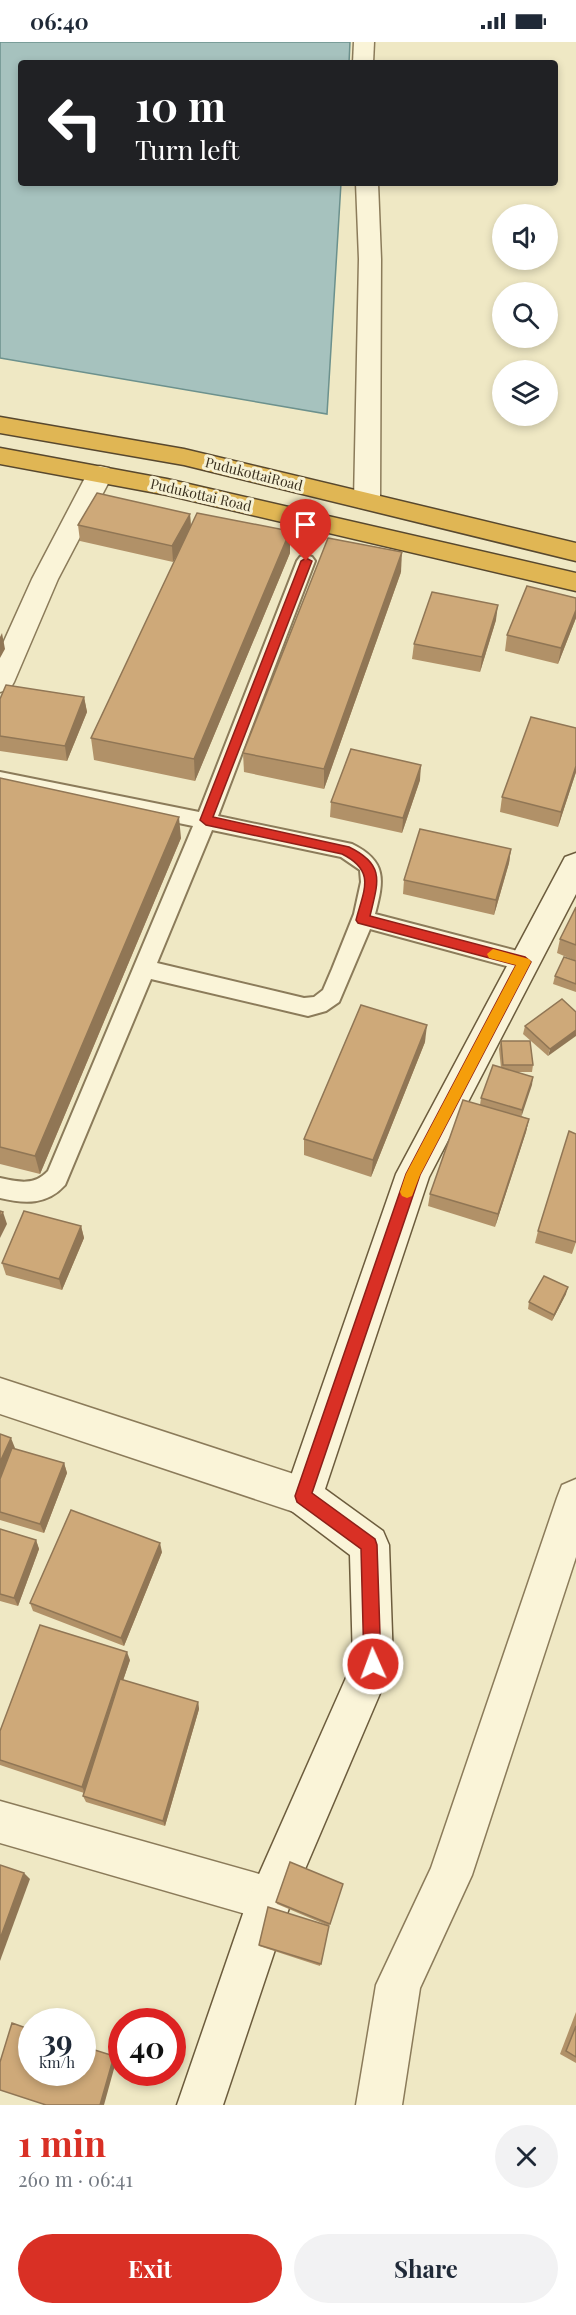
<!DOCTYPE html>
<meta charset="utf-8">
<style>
body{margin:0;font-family:"Playfair Display",serif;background:#f2f2f3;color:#1f2937;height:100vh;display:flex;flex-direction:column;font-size:22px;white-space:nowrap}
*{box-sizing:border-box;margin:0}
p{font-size:20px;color:#747a83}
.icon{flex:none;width:33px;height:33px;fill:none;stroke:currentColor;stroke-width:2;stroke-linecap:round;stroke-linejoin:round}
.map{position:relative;height:2063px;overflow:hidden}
.drawer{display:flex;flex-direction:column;background:#fff;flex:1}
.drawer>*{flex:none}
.guide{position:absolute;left:18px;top:18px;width:540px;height:126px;border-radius:6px;box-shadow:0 3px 9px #0003;background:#202124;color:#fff;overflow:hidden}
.controls{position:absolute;left:492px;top:162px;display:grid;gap:12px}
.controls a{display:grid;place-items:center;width:66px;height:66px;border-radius:50%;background:#fff;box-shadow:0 3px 9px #0003;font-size:30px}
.speed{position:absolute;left:18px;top:1966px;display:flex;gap:12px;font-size:30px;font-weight:700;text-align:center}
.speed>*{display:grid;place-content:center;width:78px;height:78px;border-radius:50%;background:#fff;box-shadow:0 3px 9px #0003;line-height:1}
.speed small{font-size:15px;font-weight:400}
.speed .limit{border:9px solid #d22;background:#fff;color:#111}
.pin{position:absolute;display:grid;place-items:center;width:51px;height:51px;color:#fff;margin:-62px -26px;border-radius:50% 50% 50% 0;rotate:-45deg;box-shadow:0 0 6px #0007}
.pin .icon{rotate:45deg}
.me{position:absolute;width:66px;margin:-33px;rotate:358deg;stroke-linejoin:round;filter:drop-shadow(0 0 4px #0008)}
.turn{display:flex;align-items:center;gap:21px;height:126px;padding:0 18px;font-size:27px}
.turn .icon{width:78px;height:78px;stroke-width:2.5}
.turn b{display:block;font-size:42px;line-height:51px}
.round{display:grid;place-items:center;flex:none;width:63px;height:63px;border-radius:32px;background:#f2f2f3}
.head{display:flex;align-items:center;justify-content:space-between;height:102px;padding:0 18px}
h1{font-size:36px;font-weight:700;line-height:45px;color:#d93025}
.action{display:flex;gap:12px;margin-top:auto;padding:12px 18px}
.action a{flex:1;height:69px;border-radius:36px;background:#d93025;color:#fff;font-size:24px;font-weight:700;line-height:69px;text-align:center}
.action a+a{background:#f2f2f3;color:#1f2937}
.status{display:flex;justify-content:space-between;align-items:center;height:42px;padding:0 30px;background:#fff;direction:ltr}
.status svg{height:16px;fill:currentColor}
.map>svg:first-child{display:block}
</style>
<div class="status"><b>06:40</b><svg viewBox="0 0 49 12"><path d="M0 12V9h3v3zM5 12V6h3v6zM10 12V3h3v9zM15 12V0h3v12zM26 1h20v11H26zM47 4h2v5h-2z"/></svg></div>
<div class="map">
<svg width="576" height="2063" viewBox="0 0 576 2063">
<rect width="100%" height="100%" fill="#efe8c4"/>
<!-- water -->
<path fill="#a6c2be" stroke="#6c918d" stroke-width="1.5" d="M 0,0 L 350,0 L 349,21 L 21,21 L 21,141 L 341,141 L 327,372 L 0,316 Z"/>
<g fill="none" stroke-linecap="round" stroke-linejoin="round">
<!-- lane casing -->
<g stroke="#8b7b5a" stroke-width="4">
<path id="lane" d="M 306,513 L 312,515 L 315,519 L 218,774 L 352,802 C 387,819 384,838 375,872 L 525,911 L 533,914 L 536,920 L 533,926 L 525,929 L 370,887 L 339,960 L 326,969 L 308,974 L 151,937 L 65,1143 C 47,1163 25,1162 0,1156 L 0,1136 C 18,1140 34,1144 48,1129 L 193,784 L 0,744 L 0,730 L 199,770 L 297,519 L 300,515 ZM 212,788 L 341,815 L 360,828 L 361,840 L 354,872 L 332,927 L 323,948 L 314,955 L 304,956 L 157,921 Z"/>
</g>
<!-- street casing -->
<g stroke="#8b7b5a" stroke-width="3">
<g id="street">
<path d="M 354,0 L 374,0 L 373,21 L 353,21 Z"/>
<path d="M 356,141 L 378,141 L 381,217 L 380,459 L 376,465 L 367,467 L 358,465 L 354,459 L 359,217 Z"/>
<path d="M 100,424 L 109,426 L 113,432 L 58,537 L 14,640 L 10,647 L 0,650 L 0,608 L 32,537 L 87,432 L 91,426 Z"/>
<path d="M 0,1336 L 303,1435 L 317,1441 L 322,1454 L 317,1467 L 303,1473 L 0,1372 Z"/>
<path d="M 576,1437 L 576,1515 L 472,1833 L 420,1946 L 402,2063 L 356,2063 L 376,1943 L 431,1826 L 557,1456 L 562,1443 Z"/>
<path d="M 0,1759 L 270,1835 L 285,1842 L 292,1857 L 285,1872 L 270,1879 L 0,1801 Z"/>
</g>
</g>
<!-- secondary casing -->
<g stroke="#6c5c3d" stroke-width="3">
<path id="secondary" d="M 576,811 L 576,852 L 429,1135 L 325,1447 L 383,1489 L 389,1503 L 393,1621 L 291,1860 L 223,2063 L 177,2063 L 248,1857 L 353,1620 L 350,1513 L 289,1467 L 284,1454 L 396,1132 L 565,815 Z"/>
</g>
<!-- highway casing -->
<g stroke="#58482e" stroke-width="3">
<g id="highway">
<path d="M 0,375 L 184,407 L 576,501 L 576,519 L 184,423 L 0,391 Z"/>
<path d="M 0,406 L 167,437 L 576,531 L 576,549 L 167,453 L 0,422 Z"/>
</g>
</g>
<!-- lane -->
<use href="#lane" fill="#faf4d8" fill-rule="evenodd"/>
<!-- street -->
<use href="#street" fill="#faf4d8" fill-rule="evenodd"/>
<!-- secondary -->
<use href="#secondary" fill="#faf4d8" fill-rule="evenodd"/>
<!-- highway -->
<use href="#highway" fill="#e0b654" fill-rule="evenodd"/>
</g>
<!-- wall -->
<g fill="#b19168">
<path d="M 190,472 L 191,484 L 290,489 L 290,511 L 195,739 L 94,718 L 91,696 L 179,510 L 173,520 L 80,499 L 78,483 Z"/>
<path d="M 401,530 L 324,747 L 244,730 L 243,711 Z"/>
<path d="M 576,556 L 576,576 L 558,622 L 505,609 L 507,593 Z"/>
<path d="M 496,578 L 480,630 L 412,617 L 414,602 Z"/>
<path d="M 84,655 L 87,670 L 67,719 L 0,709 L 0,657 Z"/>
<path d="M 576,686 L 576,730 L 558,785 L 500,770 L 502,755 Z"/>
<path d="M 0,736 L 181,796 L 40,1132 L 0,1122 Z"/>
<path d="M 420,738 L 402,791 L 330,775 L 331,760 Z"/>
<path d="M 511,807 L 509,821 L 494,873 L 403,852 L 404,838 Z"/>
<path d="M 576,865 L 576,919 L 557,911 L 560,897 Z"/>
<path d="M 576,919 L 576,950 L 553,942 L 555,934 Z"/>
<path d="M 562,957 L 548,1014 L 523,992 L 525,984 Z"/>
<path d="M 501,999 L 533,1023 L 532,1030 L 516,1030 L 533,1035 L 521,1074 L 529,1077 L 526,1090 L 495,1185 L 428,1164 L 430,1152 L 480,1063 L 481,1056 L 501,1026 L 499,1007 Z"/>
<path d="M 425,1000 L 371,1135 L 304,1113 L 304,1097 Z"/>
<path d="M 81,1184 L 84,1196 L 62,1248 L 6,1233 L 2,1221 Z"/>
<path d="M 538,1189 L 576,1200 L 572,1212 L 535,1201 Z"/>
<path d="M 566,1252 L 552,1279 L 528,1267 L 529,1260 Z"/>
<path d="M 0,1392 L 15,1407 L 64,1421 L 67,1431 L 44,1491 L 0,1478 Z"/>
<path d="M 0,1487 L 36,1498 L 39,1507 L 18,1564 L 0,1559 Z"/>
<path d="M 162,1510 L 124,1604 L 33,1569 L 30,1561 Z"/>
<path d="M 130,1618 L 123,1638 L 198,1660 L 199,1667 L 165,1784 L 86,1760 L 83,1754 L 84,1751 L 0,1723 L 0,1689 Z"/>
<path d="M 343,1842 L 329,1884 L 277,1862 L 276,1860 Z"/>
<path d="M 329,1884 L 320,1924 L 259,1904 L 259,1903 Z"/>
<path d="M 576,1970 L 576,2021 L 560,2012 Z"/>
</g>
<!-- shaded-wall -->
<g fill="#907655">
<path d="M 190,472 L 191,488 L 173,520 L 172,504 Z"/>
<path d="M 290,489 L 290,511 L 195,739 L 194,717 Z"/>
<path d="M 402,510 L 401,530 L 324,747 L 324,727 Z"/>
<path d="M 498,563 L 496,578 L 480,630 L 482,615 Z"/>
<path d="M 576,568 L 576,576 L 558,622 L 561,606 Z"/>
<path d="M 2,591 L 5,607 L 0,616 L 0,595 Z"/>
<path d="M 84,655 L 87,670 L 67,719 L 65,704 Z"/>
<path d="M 421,723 L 420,738 L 402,791 L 403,776 Z"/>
<path d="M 576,724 L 576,730 L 558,785 L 561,770 Z"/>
<path d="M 179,775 L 181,796 L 40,1132 L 35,1114 Z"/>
<path d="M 511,807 L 509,821 L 494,873 L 496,858 Z"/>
<path d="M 427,983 L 425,1000 L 371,1135 L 373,1118 Z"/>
<path d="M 576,988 L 576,994 L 548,1014 L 550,1007 Z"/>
<path d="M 533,1035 L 532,1043 L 521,1076 L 522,1068 Z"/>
<path d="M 529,1077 L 526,1090 L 495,1185 L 498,1172 Z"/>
<path d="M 3,1170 L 7,1182 L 0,1196 L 0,1176 Z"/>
<path d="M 81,1184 L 84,1196 L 62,1248 L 59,1237 Z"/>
<path d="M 568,1245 L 566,1252 L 552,1279 L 554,1273 Z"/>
<path d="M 11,1396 L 15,1406 L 0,1438 L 0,1420 Z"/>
<path d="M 64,1421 L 67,1431 L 44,1491 L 40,1482 Z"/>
<path d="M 36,1498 L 39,1507 L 18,1564 L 14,1556 Z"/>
<path d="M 160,1501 L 162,1510 L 124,1604 L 121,1596 Z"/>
<path d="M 127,1610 L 130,1618 L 85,1751 L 82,1745 Z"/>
<path d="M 198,1660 L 199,1667 L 165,1784 L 163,1779 Z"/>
<path d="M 24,1831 L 30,1837 L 0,1919 L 0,1897 Z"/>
<path d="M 114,2014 L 117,2016 L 104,2063 L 100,2063 Z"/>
</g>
<!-- building -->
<g fill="#cea979" stroke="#907655" stroke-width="1.5">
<path d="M 97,451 L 190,472 L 172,504 L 78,483 Z"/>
<path d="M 197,471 L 290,489 L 194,717 L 91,696 Z"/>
<path d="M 328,496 L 402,510 L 324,727 L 243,711 Z"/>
<path d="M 527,544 L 576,556 L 576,568 L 561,606 L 507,593 Z"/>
<path d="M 432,550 L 498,563 L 482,615 L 414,602 Z"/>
<path d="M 6,643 L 84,655 L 65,704 L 0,694 L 0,657 Z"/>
<path d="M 531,675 L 576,686 L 576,724 L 561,770 L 502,755 Z"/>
<path d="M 351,707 L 421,723 L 403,776 L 331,760 Z"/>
<path d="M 0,736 L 179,775 L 35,1114 L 0,1105 Z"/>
<path d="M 420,787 L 511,807 L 496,858 L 404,838 Z"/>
<path d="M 576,865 L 576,903 L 560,897 Z"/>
<path d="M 564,915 L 576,919 L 576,942 L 555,934 Z"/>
<path d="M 562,957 L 576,970 L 576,988 L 550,1007 L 525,984 Z"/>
<path d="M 361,963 L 427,983 L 373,1118 L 304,1097 Z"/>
<path d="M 501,999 L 530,999 L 533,1023 L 503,1023 Z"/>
<path d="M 493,1023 L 533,1035 L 522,1068 L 481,1056 Z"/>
<path d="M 463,1058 L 529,1077 L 498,1172 L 430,1152 Z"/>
<path d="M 569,1089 L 576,1092 L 576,1200 L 538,1189 Z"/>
<path d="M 0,1169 L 3,1170 L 0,1176 Z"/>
<path d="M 24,1169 L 81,1184 L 59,1237 L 2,1221 Z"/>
<path d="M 544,1234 L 568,1245 L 554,1273 L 529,1260 Z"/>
<path d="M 0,1392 L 11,1396 L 0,1420 Z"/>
<path d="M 12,1406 L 64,1421 L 40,1482 L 0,1470 L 0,1437 Z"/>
<path d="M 71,1468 L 160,1501 L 121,1596 L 30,1561 Z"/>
<path d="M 0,1487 L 36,1498 L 14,1556 L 0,1552 Z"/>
<path d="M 40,1583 L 127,1610 L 82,1745 L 0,1718 L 0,1689 Z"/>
<path d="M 120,1637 L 198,1660 L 163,1779 L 83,1754 Z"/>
<path d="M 290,1820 L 343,1842 L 330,1882 L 276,1860 Z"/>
<path d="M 0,1823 L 24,1831 L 0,1897 Z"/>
<path d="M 268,1865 L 329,1884 L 321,1922 L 259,1903 Z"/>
<path d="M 12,1981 L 32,1988 L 32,2031 L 82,2031 L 82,2004 L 114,2014 L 100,2063 L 46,2063 L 0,2048 L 0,2020 Z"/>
<path d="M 576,1984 L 576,2015 L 566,2009 Z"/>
</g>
<!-- route -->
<path fill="#d93025" stroke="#8d1f18" stroke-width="1.5" d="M 306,516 L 312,519 L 213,775 L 349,805 C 386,823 378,840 370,874 L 525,915 L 531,920 L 420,1133 L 312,1451 L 375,1497 L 377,1503 L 381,1622 L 379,1627 L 373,1630 L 367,1627 L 364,1622 L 361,1507 L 297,1460 L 295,1454 L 406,1132 L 516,923 L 358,881 L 356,878 C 364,847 376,829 342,812 L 206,783 L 200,778 L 301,519 Z"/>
<!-- slow -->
<path fill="#f59e0b" d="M 493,907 L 529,917 L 531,920 L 420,1133 L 412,1154 L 407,1156 L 402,1154 L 400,1150 L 406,1132 L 516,923 L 489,916 L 487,912 Z"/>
<g text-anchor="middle" stroke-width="6" stroke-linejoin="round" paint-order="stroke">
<!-- far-street labels -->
<g font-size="14" fill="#3a301e" stroke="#f6f1d4">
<text transform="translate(254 432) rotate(14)" y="5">PudukottaiRoad</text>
<text transform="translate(201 453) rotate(13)" y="5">Pudukottai Road</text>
</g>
</g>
</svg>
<div class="controls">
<a><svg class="icon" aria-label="sound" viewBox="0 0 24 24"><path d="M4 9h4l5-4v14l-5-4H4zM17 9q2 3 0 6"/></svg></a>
<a><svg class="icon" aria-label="search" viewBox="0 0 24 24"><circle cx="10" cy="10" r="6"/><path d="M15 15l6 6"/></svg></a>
<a><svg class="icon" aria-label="layers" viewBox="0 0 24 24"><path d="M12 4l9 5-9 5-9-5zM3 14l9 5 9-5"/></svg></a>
</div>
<div class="speed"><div>39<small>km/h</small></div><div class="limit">40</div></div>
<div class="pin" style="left:306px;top:519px;background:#d93025"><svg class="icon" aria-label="arrive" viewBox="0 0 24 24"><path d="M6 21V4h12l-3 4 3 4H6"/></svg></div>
<svg class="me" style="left:373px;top:1622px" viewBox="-20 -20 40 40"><circle r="17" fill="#d93025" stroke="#fff" stroke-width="3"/><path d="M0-11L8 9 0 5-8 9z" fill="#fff"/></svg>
<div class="guide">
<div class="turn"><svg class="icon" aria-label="left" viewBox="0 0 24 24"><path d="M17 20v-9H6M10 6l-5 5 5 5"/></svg><div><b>10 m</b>Turn left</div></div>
</div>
</div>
<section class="drawer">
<div class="head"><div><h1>1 min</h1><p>260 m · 06:41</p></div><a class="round"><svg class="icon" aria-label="close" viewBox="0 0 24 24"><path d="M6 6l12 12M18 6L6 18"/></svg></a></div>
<div class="action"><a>Exit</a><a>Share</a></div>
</section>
